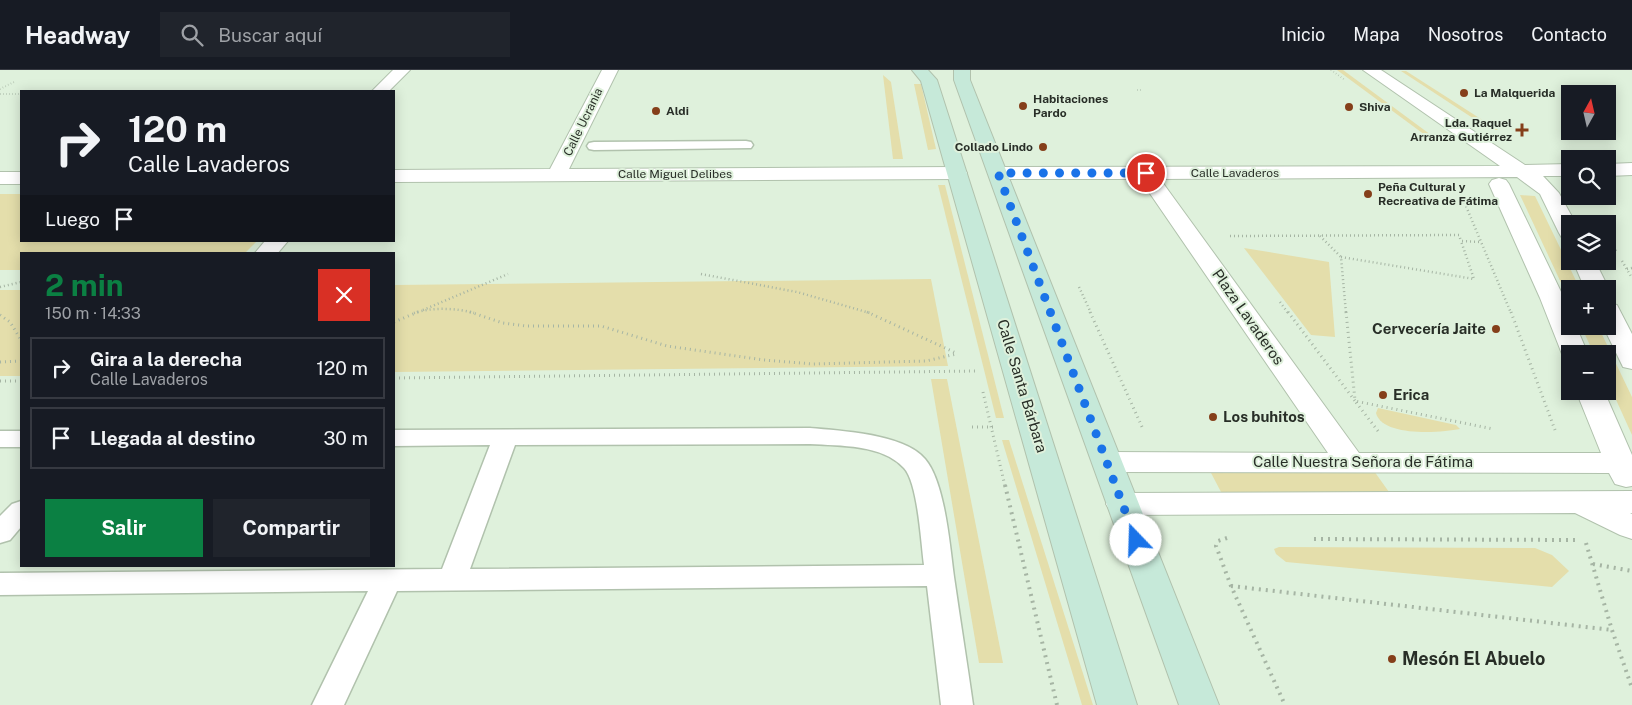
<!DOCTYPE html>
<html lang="es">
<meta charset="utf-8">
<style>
body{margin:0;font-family:"Public Sans",sans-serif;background:#20242c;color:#f1f3f6;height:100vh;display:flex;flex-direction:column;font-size:19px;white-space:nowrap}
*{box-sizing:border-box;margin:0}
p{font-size:16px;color:#9ea1a6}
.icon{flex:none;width:28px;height:28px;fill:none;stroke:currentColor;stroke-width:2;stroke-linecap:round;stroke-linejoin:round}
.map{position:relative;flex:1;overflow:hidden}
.drawer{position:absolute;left:20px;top:182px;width:375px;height:315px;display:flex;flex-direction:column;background:#171b24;border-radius:0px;box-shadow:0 2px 12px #0003}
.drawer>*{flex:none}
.banner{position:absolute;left:20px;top:20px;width:375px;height:152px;border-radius:0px;box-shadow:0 2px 12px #0003;background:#171b24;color:#f1f3f6;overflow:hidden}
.needle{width:32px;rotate:8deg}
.controls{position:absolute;left:1561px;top:15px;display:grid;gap:10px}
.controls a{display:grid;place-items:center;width:55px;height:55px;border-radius:0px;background:#171b24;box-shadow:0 2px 12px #0003;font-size:25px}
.pin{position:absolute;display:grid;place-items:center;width:42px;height:42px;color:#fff;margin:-21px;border:2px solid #fff;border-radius:50%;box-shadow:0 1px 5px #0007}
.me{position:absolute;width:55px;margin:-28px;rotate:339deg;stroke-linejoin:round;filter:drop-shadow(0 0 4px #0008)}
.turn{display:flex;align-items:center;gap:18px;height:105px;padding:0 25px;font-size:22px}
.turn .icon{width:65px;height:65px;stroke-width:2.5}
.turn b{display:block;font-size:35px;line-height:42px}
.then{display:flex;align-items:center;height:48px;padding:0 25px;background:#0003;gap:10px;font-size:19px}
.round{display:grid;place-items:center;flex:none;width:52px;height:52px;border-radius:0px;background:#20242c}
.overview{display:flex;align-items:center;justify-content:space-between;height:85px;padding:0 25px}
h1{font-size:30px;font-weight:700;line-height:38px;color:#0b8043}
.action{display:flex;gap:10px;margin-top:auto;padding:10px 25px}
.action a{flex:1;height:58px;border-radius:0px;background:#0b8043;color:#fff;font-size:20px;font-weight:700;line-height:58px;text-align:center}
.action a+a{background:#20242c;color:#f1f3f6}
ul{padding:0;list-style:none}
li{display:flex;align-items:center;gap:15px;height:62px;margin:0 10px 8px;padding:0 15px;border:2px solid #363941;border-radius:0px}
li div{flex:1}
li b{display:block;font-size:19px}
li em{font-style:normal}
header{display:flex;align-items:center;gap:30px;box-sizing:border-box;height:70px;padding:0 25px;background:#171b24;border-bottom:1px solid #363941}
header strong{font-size:24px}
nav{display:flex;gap:28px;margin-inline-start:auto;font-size:18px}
.search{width:350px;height:45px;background:#20242c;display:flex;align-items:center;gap:12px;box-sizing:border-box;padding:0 18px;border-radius:0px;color:#9ea1a6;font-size:19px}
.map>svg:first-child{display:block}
</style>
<header>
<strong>Headway</strong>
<div class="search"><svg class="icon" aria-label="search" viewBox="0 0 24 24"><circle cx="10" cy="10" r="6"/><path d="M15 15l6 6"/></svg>Buscar aquí</div>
<nav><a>Inicio</a><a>Mapa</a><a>Nosotros</a><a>Contacto</a></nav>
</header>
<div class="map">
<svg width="1632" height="635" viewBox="0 0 1632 635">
<rect width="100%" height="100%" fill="#dff1dc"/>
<!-- green -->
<g fill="#e4deab">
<path d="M 1337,0 L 1343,0 L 1431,65 L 1425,65 Z"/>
<path d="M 1401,1 L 1406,1 L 1498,60 L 1491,60 Z"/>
<path d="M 883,5 L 891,12 L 903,89 L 893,89 Z"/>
<path d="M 914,14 L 921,14 L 936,79 L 928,80 Z"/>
<path d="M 938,115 L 945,115 L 1004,348 L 996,348 Z"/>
<path d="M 0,124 L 21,124 L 21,171 L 257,171 L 244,184 L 21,184 L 21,200 L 0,200 Z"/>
<path d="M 1520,125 L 1535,126 L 1580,219 L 1570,219 L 1570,232 Z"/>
<path d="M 1244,178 L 1329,192 L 1335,267 L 1311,265 Z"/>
<path d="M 931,209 L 948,296 L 394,302 L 394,215 Z"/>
<rect x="0" y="220" width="21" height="86"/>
<path d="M 1581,256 L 1598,256 L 1632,327 L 1632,365 L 1608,312 L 1608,284 L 1594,284 Z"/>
<path d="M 931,309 L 947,309 L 1003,593 L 979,593 Z"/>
<path d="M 1378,338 L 1456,355 L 1460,359 C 1440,363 1382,367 1376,343 Z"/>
<path d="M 1002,370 L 1009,370 L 1093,635 L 1082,635 Z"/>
<path d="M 1210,401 L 1374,401 L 1389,422 L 1221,422 Z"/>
<path d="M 1279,477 L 1535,478 L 1552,485 L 1569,501 L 1552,517 L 1286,492 L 1276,484 L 1274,479 Z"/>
</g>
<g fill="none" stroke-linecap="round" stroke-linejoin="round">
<!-- lane casing -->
<g stroke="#b1c2ad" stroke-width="3">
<g id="lane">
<path d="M 746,71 L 751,72 L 753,75 L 751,78 L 594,80 L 589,79 L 587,76 L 589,73 L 594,72 Z"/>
<path d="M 810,358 C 842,361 904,364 925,389 C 945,412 950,477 954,507 C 960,549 967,592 973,635 L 941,635 L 927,516 L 397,521 L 344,635 L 312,635 L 368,521 L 0,525 L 0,503 L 442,499 L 490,375 L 394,376 L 394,360 ZM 810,374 C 840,376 882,374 904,398 C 918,413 921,473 924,495 L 470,499 L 515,375 Z"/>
<rect x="0" y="361" width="21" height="16"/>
<path d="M 21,431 L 21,457 L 10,470 L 0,473 L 0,446 L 12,434 Z"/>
</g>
</g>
<!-- street casing -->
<g stroke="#b1c2ad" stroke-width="2">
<g id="street">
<path d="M 393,0 L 410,0 L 389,21 L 372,21 Z"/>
<path d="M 602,0 L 618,0 L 569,99 L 957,97 L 964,99 L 967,103 L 964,107 L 957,109 L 394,112 L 394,100 L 550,99 Z"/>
<path d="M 1363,0 L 1381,0 L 1525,95 L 1570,94 L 1570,106 L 1543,106 L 1559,123 L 1576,154 L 1570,154 L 1570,169 L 1562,168 L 1559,163 L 1540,124 L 1517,107 L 1160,109 L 1359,383 L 1601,383 L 1576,321 L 1604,321 L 1632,385 L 1632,416 L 1626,417 L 1615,414 L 1609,403 L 1107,402 L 1096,399 L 1092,392 L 1096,385 L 1107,382 L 1328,383 L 1140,109 L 998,109 L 991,107 L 988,103 L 991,99 L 998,97 L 1500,96 Z"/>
<path d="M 1632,93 L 1632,105 L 1608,106 L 1608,94 Z"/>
<rect x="0" y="102" width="21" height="12"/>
<path d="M 1499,108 L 1506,110 L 1509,114 L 1564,228 L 1570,242 L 1570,256 L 1576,256 L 1588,284 L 1570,284 L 1570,291 L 1566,290 L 1562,284 L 1540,228 L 1489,114 L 1492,110 Z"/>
<path d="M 265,171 L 288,171 L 277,184 L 254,184 Z"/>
<path d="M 1573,191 L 1595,191 L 1609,219 L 1608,221 L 1608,219 L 1585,219 Z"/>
<path d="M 1608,233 L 1617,235 L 1632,264 L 1632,299 L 1623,297 L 1603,256 L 1608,256 Z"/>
<path d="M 1632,421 L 1632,443 L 1630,443 L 1632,444 L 1632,469 L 1620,465 L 1575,443 L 1122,445 L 1111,442 L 1106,434 L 1111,426 L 1122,423 Z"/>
</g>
</g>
<!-- secondary casing -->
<g stroke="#b1c2ad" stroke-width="2">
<g id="secondary">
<path d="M 912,0 L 928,0 L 937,10 L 1137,635 L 1097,635 L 921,11 Z"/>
<path d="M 954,0 L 970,0 L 970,10 L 1219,635 L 1179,635 L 954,10 Z"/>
</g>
</g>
<!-- path-far3 -->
<g stroke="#a6b5a4" stroke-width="2" stroke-dasharray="0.5 2.5" stroke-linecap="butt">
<path d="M 1331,0 L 1345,10"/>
<path d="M 0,19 L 16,11"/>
<path d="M 1137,20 L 1141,20"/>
<path d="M 0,24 L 21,24"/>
</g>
<!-- path-far2 -->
<g stroke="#a6b5a4" stroke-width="2.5" stroke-dasharray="1 3" stroke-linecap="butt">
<path d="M 1463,129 L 1511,243"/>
<path d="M 1230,166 L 1459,165 L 1461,171"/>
<path d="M 1320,166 L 1341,187 L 1346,243"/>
<path d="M 1608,166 L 1616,181"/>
<path d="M 1341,187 L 1474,209 L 1461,171 L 1481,172"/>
<path d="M 1622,191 L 1632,208"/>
<path d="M 1627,199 L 1632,198"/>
<path d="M 701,204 L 797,222 L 870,243"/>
<path d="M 0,217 L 21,212"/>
<path d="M 1079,217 L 1091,243"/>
<path d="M 1280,232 L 1288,243"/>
<path d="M 423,240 L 508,204"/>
<path d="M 414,243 C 431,237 457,238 474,243"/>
</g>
<!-- path-far1 -->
<g stroke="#a6b5a4" stroke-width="3" stroke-dasharray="1 4" stroke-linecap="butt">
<path d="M 470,242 L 503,253 L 526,256 L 601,256 L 667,276 L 764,290 L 813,294 L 926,291 L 956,284"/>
<path d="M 867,242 L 956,283"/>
<path d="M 1090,242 L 1143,359"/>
<path d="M 1288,242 L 1355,331"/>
<path d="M 1346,242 L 1355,330"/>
<path d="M 1511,242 L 1555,360"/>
<path d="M 0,245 L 10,252 L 21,270"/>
<path d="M 394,252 L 418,242"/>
<path d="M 0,292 L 21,291"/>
<path d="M 394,308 L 978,301"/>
<path d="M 0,311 L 21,311"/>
<path d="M 983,322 L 1005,416"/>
<path d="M 972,357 L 993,357"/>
<path d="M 1378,361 L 1355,331 L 1493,359"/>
</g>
<!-- path -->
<g stroke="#a6b5a4" stroke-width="4" stroke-dasharray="2 5" stroke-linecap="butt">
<path d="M 1005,415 L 1057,635"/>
<path d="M 1227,468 L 1218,471 L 1216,476 L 1231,516 L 1285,635"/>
<path d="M 1314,469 L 1577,470"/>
<path d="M 1586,473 L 1612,560 L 1632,618"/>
<path d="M 1593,494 L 1632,501"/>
<path d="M 1231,516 L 1612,560"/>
</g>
<!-- lane -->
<use href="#lane" fill="#fff" fill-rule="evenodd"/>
<!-- street -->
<use href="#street" fill="#fff" fill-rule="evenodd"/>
<!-- secondary -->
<use href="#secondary" fill="#c6e9d9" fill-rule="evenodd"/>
</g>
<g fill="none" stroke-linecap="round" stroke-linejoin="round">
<!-- route -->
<path stroke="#1a73e8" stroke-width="9" stroke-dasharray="0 16.2" d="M 1136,470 L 998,103 L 1146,103"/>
</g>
<!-- markers -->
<g fill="#853f1a" stroke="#dff1dc" stroke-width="2">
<circle cx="1464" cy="23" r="5"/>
<circle cx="1023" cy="36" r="5"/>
<circle cx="1349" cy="37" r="5"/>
<circle cx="656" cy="41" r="5"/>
<path d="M1519.5 52.5h5v5h5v5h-5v5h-5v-5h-5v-5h5z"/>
<circle cx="1043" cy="77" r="5"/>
<circle cx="1368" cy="124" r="5"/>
<circle cx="1496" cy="259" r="5"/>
<circle cx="1383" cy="325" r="5"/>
<circle cx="1213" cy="347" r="5"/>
<circle cx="1392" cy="589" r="5"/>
</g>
<g text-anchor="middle" stroke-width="4" stroke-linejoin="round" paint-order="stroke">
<!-- far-poi labels -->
<g font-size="12" font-weight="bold" fill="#282e27" stroke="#dff1dc" text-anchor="start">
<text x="1474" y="27">La Malquerida</text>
<text x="1033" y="33">Habitaciones<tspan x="1033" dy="14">Pardo</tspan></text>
<text x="1359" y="41">Shiva</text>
<text x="666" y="45">Aldi</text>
<text x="1512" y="57" text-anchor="end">Lda. Raquel<tspan x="1512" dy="14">Arranza Gutiérrez</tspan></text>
<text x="1033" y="81" text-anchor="end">Collado Lindo</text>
<text x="1378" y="121">Peña Cultural y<tspan x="1378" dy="14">Recreativa de Fátima</tspan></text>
</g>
<!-- far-street labels -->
<g font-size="12" fill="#282e27" stroke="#dff1dc">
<text transform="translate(583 52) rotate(-64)" y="4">Calle Ucrania</text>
<text x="1235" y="107">Calle Lavaderos</text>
<text x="675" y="108">Calle Miguel Delibes</text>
</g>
<!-- street labels -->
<g font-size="15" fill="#282e27" stroke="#dff1dc">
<text transform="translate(1248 247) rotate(55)" y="5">Plaza Lavaderos</text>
<text transform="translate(1022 316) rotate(73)" y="5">Calle Santa Bárbara</text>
<text x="1363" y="397">Calle Nuestra Señora de Fátima</text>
</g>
<!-- poi labels -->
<g font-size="15" font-weight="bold" fill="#282e27" stroke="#dff1dc" text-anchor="start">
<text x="1486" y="264" text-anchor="end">Cervecería Jaite</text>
<text x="1393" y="330">Erica</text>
<text x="1223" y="352">Los buhitos</text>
</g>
<!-- near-poi labels -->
<g font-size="18" font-weight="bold" fill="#282e27" stroke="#dff1dc" text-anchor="start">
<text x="1402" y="595">Mesón El Abuelo</text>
</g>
</g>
</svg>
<div class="controls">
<a><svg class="needle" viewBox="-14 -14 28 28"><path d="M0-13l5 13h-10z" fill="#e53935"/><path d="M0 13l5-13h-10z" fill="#9ea1a6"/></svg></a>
<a><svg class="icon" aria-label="search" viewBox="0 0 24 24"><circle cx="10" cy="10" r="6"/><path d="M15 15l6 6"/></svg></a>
<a><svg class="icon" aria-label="layers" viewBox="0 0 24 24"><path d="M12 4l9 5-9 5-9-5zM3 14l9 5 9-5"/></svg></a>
<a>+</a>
<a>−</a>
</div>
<div class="pin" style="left:1146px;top:103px;background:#d93025"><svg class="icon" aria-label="arrive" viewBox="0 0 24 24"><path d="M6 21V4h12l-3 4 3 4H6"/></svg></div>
<svg class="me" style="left:1136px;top:470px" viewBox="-20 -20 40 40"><circle r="19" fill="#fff"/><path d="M0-13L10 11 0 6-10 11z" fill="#1a73e8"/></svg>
<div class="banner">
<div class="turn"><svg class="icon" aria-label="right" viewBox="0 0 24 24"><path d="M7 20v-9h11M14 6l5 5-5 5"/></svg><div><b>120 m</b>Calle Lavaderos</div></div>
<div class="then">Luego<svg class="icon" aria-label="arrive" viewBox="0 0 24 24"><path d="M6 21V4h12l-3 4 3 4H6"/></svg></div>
</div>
<section class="drawer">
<div class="overview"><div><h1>2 min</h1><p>150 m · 14:33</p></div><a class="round" style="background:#d93025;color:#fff"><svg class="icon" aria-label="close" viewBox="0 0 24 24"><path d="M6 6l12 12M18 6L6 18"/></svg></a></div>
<ul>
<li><svg class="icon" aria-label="right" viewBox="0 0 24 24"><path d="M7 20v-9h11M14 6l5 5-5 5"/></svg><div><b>Gira a la derecha</b><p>Calle Lavaderos</p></div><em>120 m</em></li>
<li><svg class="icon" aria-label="arrive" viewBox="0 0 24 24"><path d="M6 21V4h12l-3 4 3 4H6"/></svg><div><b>Llegada al destino</b></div><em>30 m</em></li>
</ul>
<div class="action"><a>Salir</a><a>Compartir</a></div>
</section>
</div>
